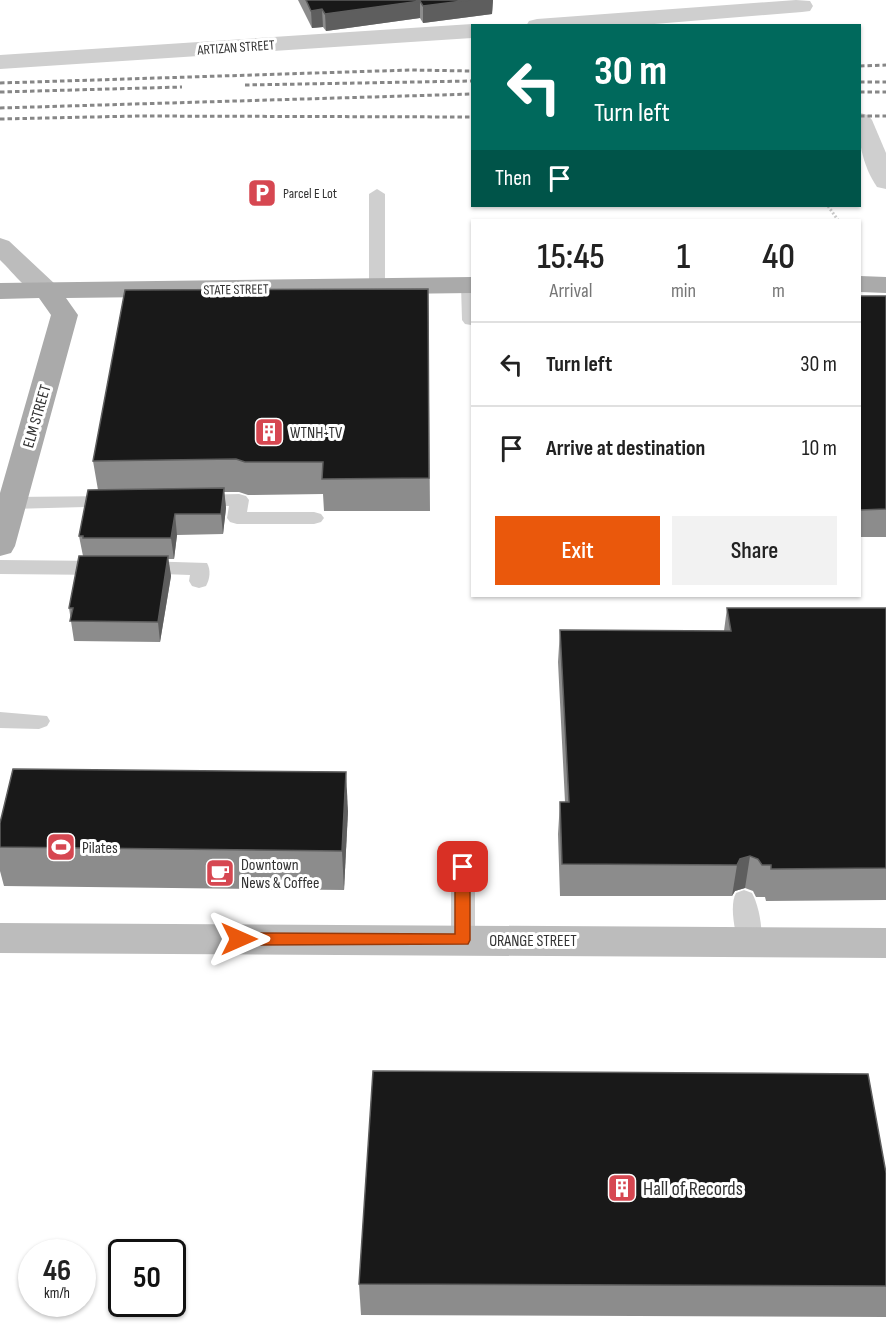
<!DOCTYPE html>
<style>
body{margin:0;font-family:"Sofia Sans Condensed",sans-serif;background:#f2f2f2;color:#222;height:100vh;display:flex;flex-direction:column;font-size:22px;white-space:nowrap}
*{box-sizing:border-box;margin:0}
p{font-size:20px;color:#767676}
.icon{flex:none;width:33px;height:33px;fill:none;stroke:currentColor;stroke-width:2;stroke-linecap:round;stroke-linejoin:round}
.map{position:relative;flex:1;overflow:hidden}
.side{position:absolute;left:471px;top:219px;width:390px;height:378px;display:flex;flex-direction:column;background:#fff;border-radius:0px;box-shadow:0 2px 4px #0004}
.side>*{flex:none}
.top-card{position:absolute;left:471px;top:24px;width:390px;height:183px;border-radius:0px;box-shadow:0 2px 4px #0004;background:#00695c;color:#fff;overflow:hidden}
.speed{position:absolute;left:18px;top:1239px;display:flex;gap:12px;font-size:30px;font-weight:700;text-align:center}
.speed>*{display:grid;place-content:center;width:78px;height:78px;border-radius:50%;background:#fff;box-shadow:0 2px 4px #0004;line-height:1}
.speed small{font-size:15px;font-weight:400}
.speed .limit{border:3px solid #111;border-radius:9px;background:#fff;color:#111}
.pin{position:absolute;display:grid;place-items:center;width:51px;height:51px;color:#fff;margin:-26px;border-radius:12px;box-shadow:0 3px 9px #0006}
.me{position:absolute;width:66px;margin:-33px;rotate:90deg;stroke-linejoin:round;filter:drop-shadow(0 0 4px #0008)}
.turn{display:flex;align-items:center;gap:21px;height:126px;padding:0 24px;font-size:27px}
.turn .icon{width:78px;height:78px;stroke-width:2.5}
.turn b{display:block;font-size:42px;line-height:51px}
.then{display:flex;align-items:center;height:57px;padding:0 24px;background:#0003;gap:12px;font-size:22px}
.eta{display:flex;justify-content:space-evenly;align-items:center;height:102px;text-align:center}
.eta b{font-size:36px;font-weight:600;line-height:42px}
.action{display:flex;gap:12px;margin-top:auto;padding:12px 24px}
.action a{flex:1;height:69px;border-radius:0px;background:#ea580c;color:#fff;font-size:24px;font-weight:600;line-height:69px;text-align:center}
.action a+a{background:#f2f2f2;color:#222}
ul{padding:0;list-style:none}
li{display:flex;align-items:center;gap:18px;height:84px;padding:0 24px;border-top:2px solid #e0e0e0}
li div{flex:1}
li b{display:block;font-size:22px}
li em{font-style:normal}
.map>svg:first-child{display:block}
</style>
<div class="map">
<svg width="886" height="1335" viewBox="0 0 886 1335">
<rect width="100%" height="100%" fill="#fff"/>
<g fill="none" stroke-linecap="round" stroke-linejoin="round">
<!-- path -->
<path stroke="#c9c9c9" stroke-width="3" stroke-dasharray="2 2" stroke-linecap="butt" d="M 828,206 L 838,220"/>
<!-- service -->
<g fill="#cfcfcf" fill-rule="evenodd">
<path d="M 377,189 L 385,194 L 385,287 L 377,292 L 369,287 L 369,194 Z"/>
<path d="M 469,280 L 472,281 L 471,325 L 465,324 L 462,320 L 461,285 Z"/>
<path d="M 239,494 L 246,496 L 249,500 L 247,512 L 314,512 L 321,514 L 324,518 L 321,522 L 314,524 L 237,524 L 230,522 L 227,518 L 229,506 L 190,505 L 187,501 L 190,497 L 197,495 Z"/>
<path d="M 115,496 L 122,498 L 125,502 L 122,506 L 11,509 L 4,507 L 1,503 L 4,499 L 11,497 Z"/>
<path d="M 0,560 L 104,561 L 111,563 L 114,568 L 111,573 L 104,575 L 0,574 Z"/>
<path d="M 142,561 L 207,563 C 211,570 210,579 206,586 L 199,588 L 192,586 L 189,581 L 190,575 L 135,573 L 132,568 L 135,563 Z"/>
<path d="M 0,712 L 47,716 L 50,721 L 47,726 L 39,729 L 0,728 Z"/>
<path d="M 463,858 L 471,861 L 475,867 L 475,940 L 471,947 L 463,950 L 455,947 L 451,940 L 451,867 L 455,861 Z"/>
<path d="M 744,890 L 752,893 C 759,905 765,936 759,949 L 750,952 L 741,949 C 735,936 729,905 736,893 Z"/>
</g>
<!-- minor -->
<g fill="#cfcfcf" fill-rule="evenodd">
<path d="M 796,0 L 810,1 L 813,6 L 810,11 L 802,12 L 630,26 L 526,26 L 529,21 L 537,19 Z"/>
<path d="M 472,24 L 476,26 L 472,26 L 472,38 L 0,69 L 0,55 Z"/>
<path d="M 860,113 L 868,115 L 872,120 L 886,153 L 886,189 L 877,187 C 862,165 857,138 860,113 Z"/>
</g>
<!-- secondary -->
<g fill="#bcbcbc" fill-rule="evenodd">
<path d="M 0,238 L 9,241 L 56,285 L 60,291 L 56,297 C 33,302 16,275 0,260 Z"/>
<path d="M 0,923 L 886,928 L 886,958 L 0,953 Z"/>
</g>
<!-- primary -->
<g fill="#aaa" fill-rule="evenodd">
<path d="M 860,276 L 886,277 L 886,293 L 860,292 Z"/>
<path d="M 472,277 L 472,293 L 66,298 L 78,315 L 15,546 L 11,553 L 0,556 L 0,493 L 51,315 L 39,298 L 0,299 L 0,283 Z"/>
</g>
<!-- rail -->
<g stroke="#878787" stroke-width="3" stroke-dasharray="4.5 3" stroke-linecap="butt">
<path d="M 860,66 L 886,65"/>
<path d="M 860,82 L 886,82"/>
<path d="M 0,83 L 410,70 L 472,71"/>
<path d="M 245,85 L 472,81"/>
<path d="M 0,92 L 182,87"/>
<path d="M 860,92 L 886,92"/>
<path d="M 0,108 L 472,94"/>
<path d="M 860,116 L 886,116"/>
<path d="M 0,119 L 138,116 L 472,117"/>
</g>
</g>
<!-- wall -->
<g fill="#8c8c8c">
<path d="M 298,0 L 493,0 L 492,14 L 423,23 L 420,18 L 326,31 L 323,27 L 312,28 Z"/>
<path d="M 428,289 L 430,511 L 324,511 L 323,494 L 248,495 L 239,492 L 224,492 L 226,508 L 223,534 L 177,535 L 174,559 L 168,559 L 171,576 L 160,642 L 74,641 L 69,608 L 83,556 L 79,536 L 98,490 L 93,461 Z"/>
<rect x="860" y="296" width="26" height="241"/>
<path d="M 727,608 L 886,608 L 886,900 L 766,901 L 765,897 L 756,897 L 753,891 L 745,888 L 735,891 L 732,896 L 560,896 L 558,834 L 560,802 L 565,802 L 558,662 L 560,630 L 724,631 Z"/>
<path d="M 348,811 L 344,890 L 4,886 L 0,871 L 0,823 Z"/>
<path d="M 886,1173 L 886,1317 L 361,1315 L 359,1284 Z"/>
</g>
<!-- shaded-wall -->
<g fill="#5e5e5e">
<path d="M 470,0 L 493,0 L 492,14 L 423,23 L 423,6 Z"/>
<path d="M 420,1 L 420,18 L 326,31 L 325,14 Z"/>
<path d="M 322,9 L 323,27 L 312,28 L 311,11 Z"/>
<path d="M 224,488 L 226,508 L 223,534 L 221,514 Z"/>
<path d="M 175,514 L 177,535 L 174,559 L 171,538 Z"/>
<path d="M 168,556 L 171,576 L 160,642 L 158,622 Z"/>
<path d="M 346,772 L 348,811 L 344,890 L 342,851 Z"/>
<path d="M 750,856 L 745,888 L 735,891 L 732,896 L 737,865 L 740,859 Z"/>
</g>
<!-- building -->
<g fill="#191919" stroke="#5e5e5e" stroke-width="1.5">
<path d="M 306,0 L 470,0 L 423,6 L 420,1 L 325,14 L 322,9 L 311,11 Z"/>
<path d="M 428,289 L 429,478 L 322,479 L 323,462 L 245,462 L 236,459 L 93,461 L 125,290 Z"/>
<path d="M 860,296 L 886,296 L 886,509 L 860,510 Z"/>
<path d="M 224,488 L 221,514 L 175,514 L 171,538 L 83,538 L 83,536 L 79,536 L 88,490 Z"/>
<path d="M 79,556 L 168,556 L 158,622 L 70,621 L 73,608 L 69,608 Z"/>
<path d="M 727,608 L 886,608 L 886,868 L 771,869 L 771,865 L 762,865 L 758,859 L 750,856 L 740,859 L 737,865 L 562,864 L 560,802 L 569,802 L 560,630 L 731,631 Z"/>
<path d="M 13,769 L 346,772 L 342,851 L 0,847 L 0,823 Z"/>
<path d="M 373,1071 L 868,1074 L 886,1173 L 886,1286 L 359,1284 Z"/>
</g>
<!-- route -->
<path fill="#ea580c" stroke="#983908" stroke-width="1.5" d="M 463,861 L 468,863 L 470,867 L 470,940 L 468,944 L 239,945 L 233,943 L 231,939 L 233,935 L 239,933 L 455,934 L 455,867 L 457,863 Z"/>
<!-- icons -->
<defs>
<g id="parking-square" transform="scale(1.5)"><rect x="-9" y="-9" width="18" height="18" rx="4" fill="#d64751" stroke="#fff"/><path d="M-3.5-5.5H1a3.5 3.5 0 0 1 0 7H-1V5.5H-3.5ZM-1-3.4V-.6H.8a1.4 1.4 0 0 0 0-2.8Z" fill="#fff"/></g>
<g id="building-square" transform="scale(1.5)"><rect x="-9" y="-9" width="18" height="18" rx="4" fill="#d64751" stroke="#fff"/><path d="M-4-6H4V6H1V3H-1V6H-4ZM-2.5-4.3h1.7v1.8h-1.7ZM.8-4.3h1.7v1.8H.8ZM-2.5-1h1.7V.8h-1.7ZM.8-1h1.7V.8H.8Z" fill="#fff"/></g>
<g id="stadium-square" transform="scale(1.5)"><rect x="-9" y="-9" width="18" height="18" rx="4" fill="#d64751" stroke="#fff"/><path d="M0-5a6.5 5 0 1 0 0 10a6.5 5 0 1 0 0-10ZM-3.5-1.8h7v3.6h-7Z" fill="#fff"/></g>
<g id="cafe-square" transform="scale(1.5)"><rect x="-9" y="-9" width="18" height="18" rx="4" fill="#d64751" stroke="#fff"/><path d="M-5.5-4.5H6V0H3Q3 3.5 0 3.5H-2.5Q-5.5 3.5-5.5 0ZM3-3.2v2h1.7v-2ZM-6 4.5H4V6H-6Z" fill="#fff"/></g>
</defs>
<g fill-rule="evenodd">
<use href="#parking-square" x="262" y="193"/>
<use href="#building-square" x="269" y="432"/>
<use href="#stadium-square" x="61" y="847"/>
<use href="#cafe-square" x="220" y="873"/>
<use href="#building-square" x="622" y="1188"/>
</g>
<g text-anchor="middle" stroke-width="6" stroke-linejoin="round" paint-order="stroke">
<!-- far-street labels -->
<g font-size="14" fill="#323232" stroke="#fff">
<text transform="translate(236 47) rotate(-4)" y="5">ARTIZAN STREET</text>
<text transform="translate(236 289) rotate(-1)" y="5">STATE STREET</text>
</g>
<!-- far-poi labels -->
<g font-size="14" fill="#323232" stroke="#fff" text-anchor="start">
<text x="283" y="198">Parcel E Lot</text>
</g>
<!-- street labels -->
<g font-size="16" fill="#323232" stroke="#fff">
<text transform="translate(36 416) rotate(-74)" y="6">ELM STREET</text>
<text x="533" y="946">ORANGE STREET</text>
</g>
<!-- poi labels -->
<g font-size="16" fill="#323232" stroke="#fff" text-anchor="start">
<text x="290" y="438">WTNH-TV</text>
<text x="82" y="853">Pilates</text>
<text x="241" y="870">Downtown<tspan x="241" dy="18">News &amp; Coffee</tspan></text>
</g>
<!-- near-poi labels -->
<g font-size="20" fill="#323232" stroke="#fff" text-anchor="start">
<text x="643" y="1195">Hall of Records</text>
</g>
</g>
</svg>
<div class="speed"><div>46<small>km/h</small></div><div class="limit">50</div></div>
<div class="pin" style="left:463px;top:867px;background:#d93025"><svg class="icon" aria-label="arrive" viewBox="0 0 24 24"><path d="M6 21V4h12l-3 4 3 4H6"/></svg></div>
<svg class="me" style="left:239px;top:939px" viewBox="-20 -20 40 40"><path d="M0-17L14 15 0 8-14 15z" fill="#ea580c" stroke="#fff" stroke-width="4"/></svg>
<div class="top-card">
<div class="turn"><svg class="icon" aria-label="left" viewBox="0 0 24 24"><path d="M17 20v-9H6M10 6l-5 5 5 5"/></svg><div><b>30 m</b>Turn left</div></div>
<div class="then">Then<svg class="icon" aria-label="arrive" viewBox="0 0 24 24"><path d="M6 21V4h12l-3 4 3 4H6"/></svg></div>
</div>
<section class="side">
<div class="eta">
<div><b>15:45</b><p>Arrival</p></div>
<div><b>1</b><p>min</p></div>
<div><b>40</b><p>m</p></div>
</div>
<ul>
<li><svg class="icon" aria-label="left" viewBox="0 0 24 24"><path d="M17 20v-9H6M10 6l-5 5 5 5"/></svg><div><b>Turn left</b></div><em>30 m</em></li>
<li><svg class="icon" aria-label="arrive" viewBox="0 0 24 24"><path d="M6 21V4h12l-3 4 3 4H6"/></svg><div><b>Arrive at destination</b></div><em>10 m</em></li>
</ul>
<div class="action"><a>Exit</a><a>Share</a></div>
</section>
</div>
